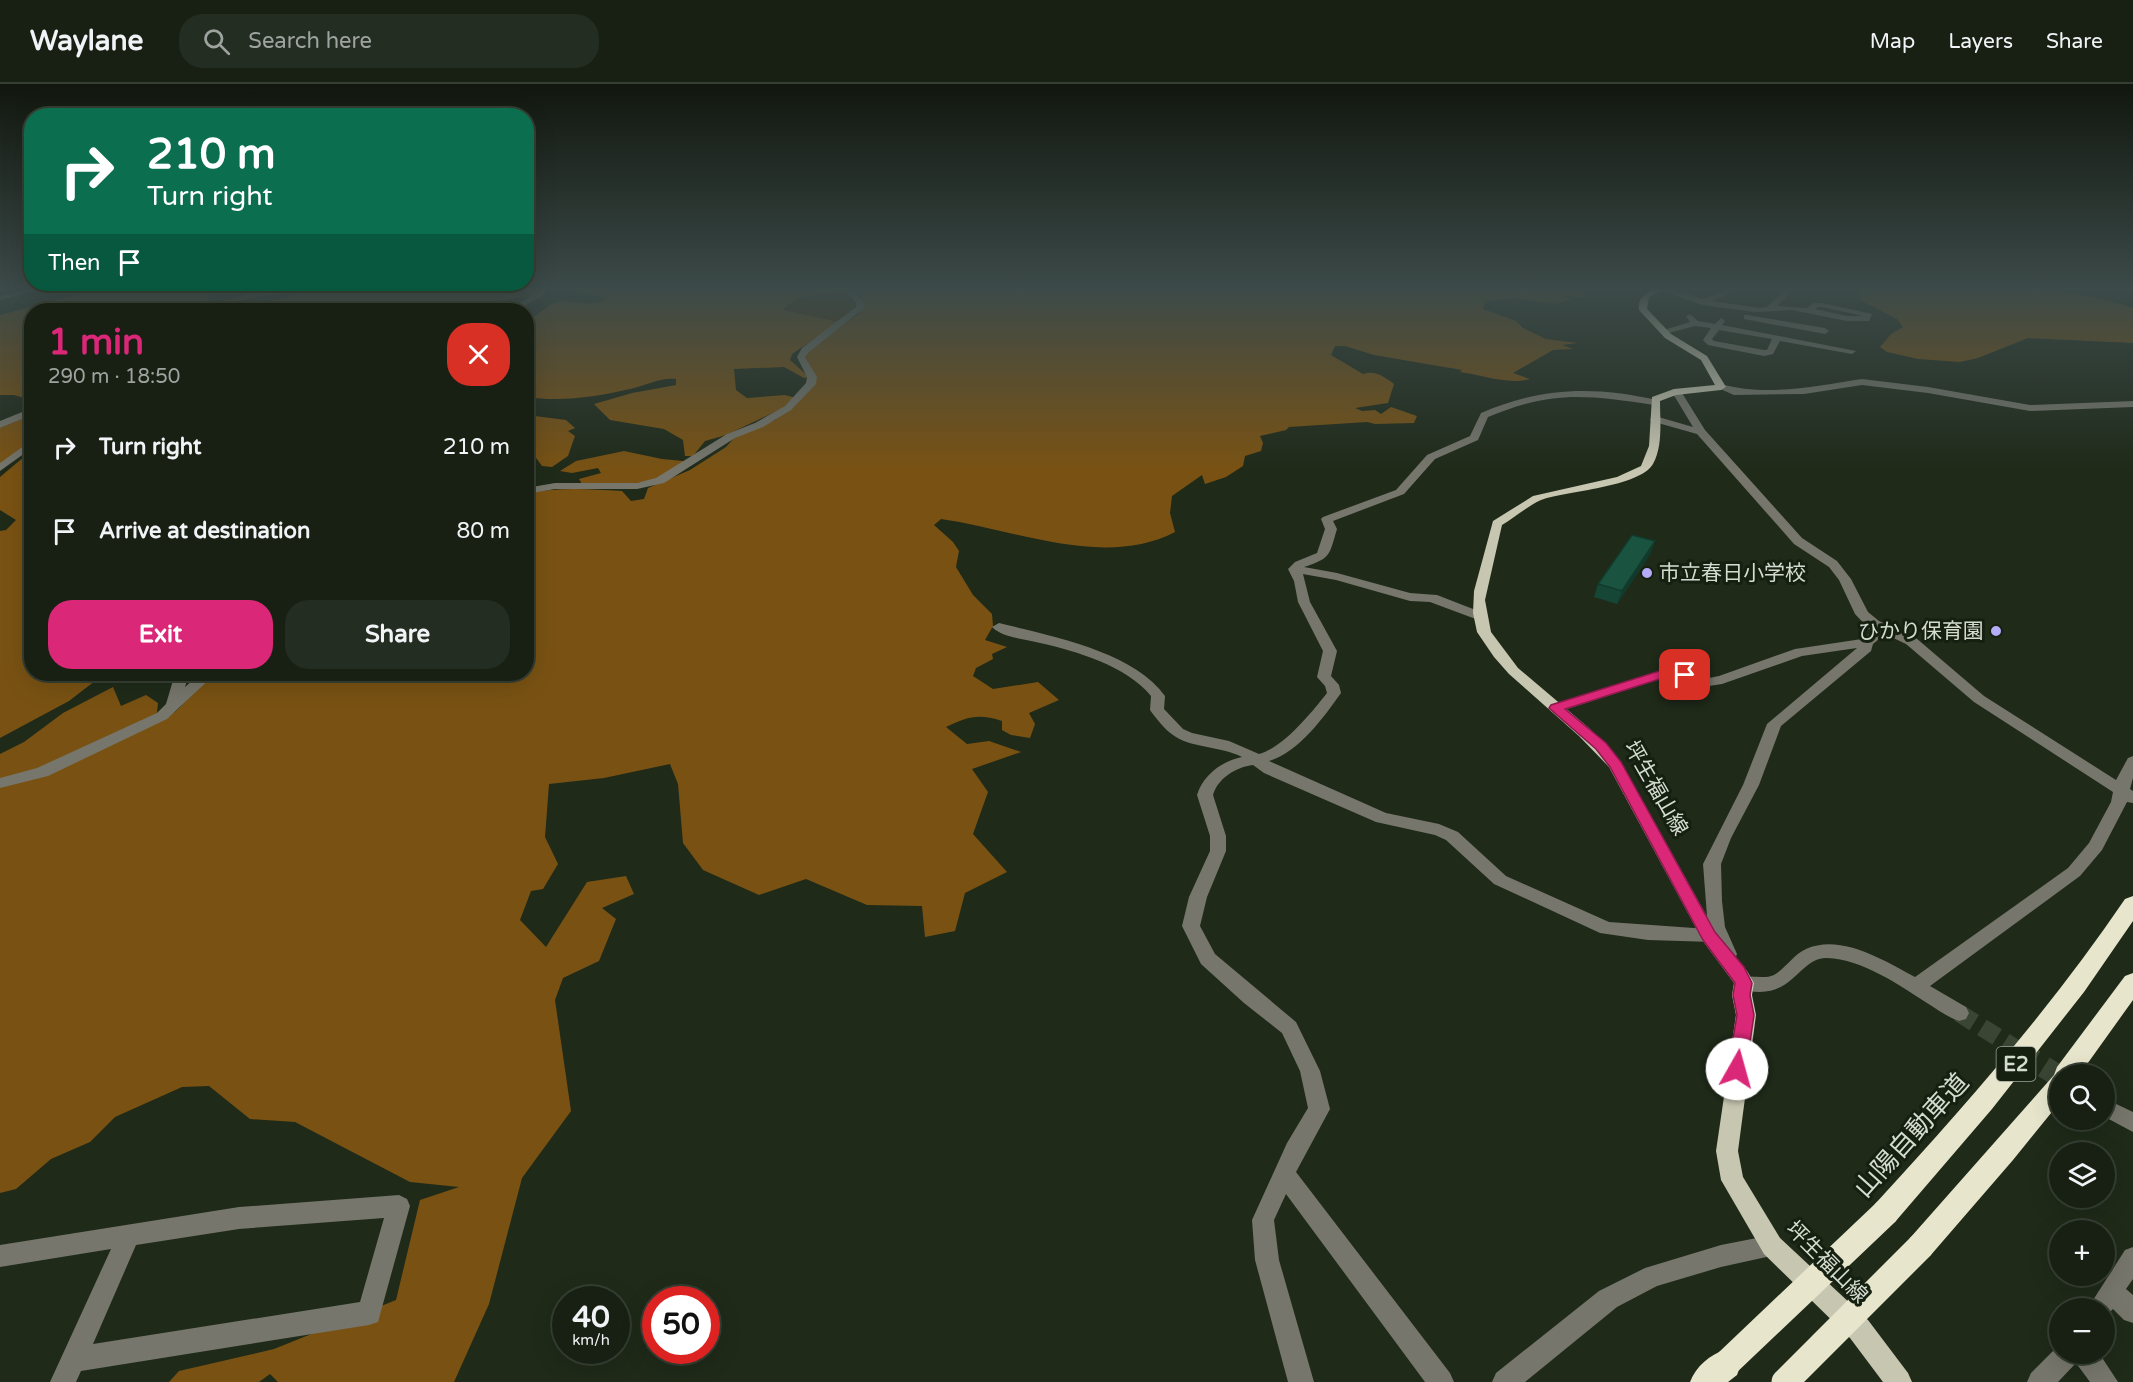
<!DOCTYPE html>
<meta charset="utf-8">
<style>
body{margin:0;font-family:"Varela Round","Noto Sans JP",sans-serif;background:#242d21;color:#f1f3f6;height:100vh;display:flex;flex-direction:column;font-size:22px;white-space:nowrap}
*{box-sizing:border-box;margin:0}
p{font-size:20px;color:#9ea3a0}
.icon{flex:none;width:33px;height:33px;fill:none;stroke:currentColor;stroke-width:2;stroke-linecap:round;stroke-linejoin:round}
.map{position:relative;flex:1;overflow:hidden}
.drawer{position:absolute;left:24px;top:219px;width:510px;height:378px;display:flex;flex-direction:column;background:#172013;border-radius:24px;box-shadow:0 6px 24px #0002,0 0 0 2px #363e33}
.drawer>*{flex:none}
.top-card{position:absolute;left:24px;top:24px;width:510px;height:183px;border-radius:24px;box-shadow:0 6px 24px #0002,0 0 0 2px #363e33;background:#0b6e4f;color:#fff;overflow:hidden}
.fabs{position:absolute;left:2049px;top:980px;display:grid;gap:12px}
.fabs a{display:grid;place-items:center;width:66px;height:66px;border-radius:50%;background:#172013;box-shadow:0 6px 24px #0002,0 0 0 2px #363e33;font-size:30px}
.speed{position:absolute;left:552px;top:1202px;display:flex;gap:12px;font-size:30px;font-weight:700;text-align:center}
.speed>*{display:grid;place-content:center;width:78px;height:78px;border-radius:50%;background:#172013;box-shadow:0 6px 24px #0002,0 0 0 2px #363e33;line-height:1}
.speed small{font-size:15px;font-weight:400}
.speed .limit{border:9px solid #d22;background:#fff;color:#111}
.pin{position:absolute;display:grid;place-items:center;width:51px;height:51px;color:#fff;margin:-26px;border-radius:12px;box-shadow:0 3px 9px #0006}
.me{position:absolute;width:66px;margin:-33px;rotate:7deg;stroke-linejoin:round;filter:drop-shadow(0 0 4px #0008)}
.turn{display:flex;align-items:center;gap:21px;height:126px;padding:0 24px;font-size:27px}
.turn .icon{width:78px;height:78px;stroke-width:2.5}
.turn b{display:block;font-size:42px;line-height:51px}
.then{display:flex;align-items:center;height:57px;padding:0 24px;background:#0003;gap:12px;font-size:22px}
.round{display:grid;place-items:center;flex:none;width:63px;height:63px;border-radius:24px;background:#242d21}
.overview{display:flex;align-items:center;justify-content:space-between;height:102px;padding:0 24px}
h1{font-size:36px;font-weight:700;line-height:45px;color:#db2777}
.action{display:flex;gap:12px;margin-top:auto;padding:12px 24px}
.action a{flex:1;height:69px;border-radius:24px;background:#db2777;color:#fff;font-size:24px;font-weight:700;line-height:69px;text-align:center}
.action a+a{background:#242d21;color:#f1f3f6}
ul{padding:0;list-style:none}
li{display:flex;align-items:center;gap:18px;height:84px;padding:0 24px}
li div{flex:1}
li b{display:block;font-size:22px}
li em{font-style:normal}
header{display:flex;align-items:center;gap:36px;box-sizing:border-box;height:84px;padding:0 30px;background:#172013;border-bottom:2px solid #363e33}
header strong{font-size:28px}
nav{display:flex;gap:33px;margin-inline-start:auto;font-size:21px}
.search{width:420px;height:54px;background:#242d21;display:flex;align-items:center;gap:15px;box-sizing:border-box;padding:0 21px;border-radius:24px;color:#9ea3a0;font-size:22px}
.map>svg:first-child{display:block}
</style>
<header>
<strong>Waylane</strong>
<div class="search"><svg class="icon" aria-label="search" viewBox="0 0 24 24"><circle cx="10" cy="10" r="6"/><path d="M15 15l6 6"/></svg>Search here</div>
<nav><a>Map</a><a>Layers</a><a>Share</a></nav>
</header>
<div class="map">
<svg width="2133" height="1298" viewBox="0 0 2133 1298">
<rect width="100%" height="100%" fill="#1f2a19"/>
<!-- green -->
<path fill="#4b3106" d="M 846,208 L 856,221 L 851,229 L 839,238 L 782,226 C 796,209 825,210 846,208 Z"/>
<!-- forest -->
<g fill="#795213">
<path d="M 165,204 L 253,204 L 219,204 L 206,213 L 210,217 L 192,226 L 32,226 L 31,316 L 14,311 L 0,311 L 0,231 L 88,208 Z"/>
<path d="M 269,204 L 315,204 L 299,205 L 276,211 L 264,211 L 201,226 L 223,217 Z"/>
<path d="M 350,204 L 493,204 L 491,208 L 524,207 L 526,204 L 545,204 L 530,214 L 523,213 L 456,223 L 450,226 L 216,226 L 248,223 L 314,206 L 330,208 Z"/>
<path d="M 556,204 L 848,204 L 846,208 C 825,210 796,209 783,226 L 839,238 L 792,270 L 790,276 L 809,293 L 804,294 L 784,283 L 734,285 L 736,306 L 747,314 L 785,311 L 796,314 L 781,325 L 726,351 L 705,357 L 693,372 L 685,372 L 683,356 L 664,345 L 610,336 L 594,320 L 632,309 L 676,301 L 676,295 C 660,293 645,302 630,305 C 595,313 562,318 527,313 L 527,235 C 539,233 547,220 556,218 C 572,214 590,225 605,215 C 591,206 571,210 556,204 Z"/>
<path d="M 859,204 L 1578,204 L 1587,214 L 1564,212 L 1572,216 L 1554,220 L 1515,214 L 1485,217 L 1483,225 L 1516,237 L 1523,244 L 1546,255 L 1578,259 L 1562,261 L 1573,265 L 1553,266 L 1513,289 L 1530,295 C 1508,301 1482,291 1460,288 L 1462,286 L 1374,271 L 1345,262 L 1335,262 L 1331,271 L 1363,290 C 1376,286 1384,293 1394,300 L 1388,319 L 1355,324 L 1362,327 L 1375,326 L 1381,330 L 1391,323 L 1417,332 L 1414,339 L 1375,340 L 1367,338 L 1289,343 L 1286,346 L 1260,352 L 1263,359 L 1261,367 L 1245,372 L 1243,382 L 1226,393 L 1205,400 L 1202,391 L 1172,412 L 1170,429 L 1175,448 C 1104,485 1014,445 941,435 L 934,441 L 953,458 L 959,467 L 956,483 L 973,511 L 992,530 L 993,542 L 985,556 L 1007,563 L 992,570 L 993,575 L 976,584 L 973,592 L 993,605 L 1038,598 L 1059,616 L 1029,629 L 1035,640 L 1030,654 L 1011,651 L 1002,646 L 1002,637 C 978,629 967,633 946,643 L 967,660 L 989,657 L 1021,668 L 972,685 L 988,708 L 973,750 L 1007,788 L 965,809 L 955,847 L 925,853 L 922,822 L 867,821 L 806,795 L 759,811 L 703,786 L 683,759 L 678,700 L 670,680 L 604,694 L 549,700 L 545,753 L 558,780 L 543,805 L 531,807 L 520,836 L 546,863 L 587,798 L 626,792 L 634,810 L 602,824 L 616,835 L 599,877 L 563,894 L 555,916 L 571,1027 L 522,1094 L 489,1220 L 454,1298 L 278,1298 L 270,1290 L 259,1298 L 169,1298 L 179,1287 L 274,1265 L 396,1216 L 420,1116 L 459,1103 L 410,1098 L 295,1038 L 250,1035 L 209,1002 L 182,1003 L 115,1033 L 90,1058 L 51,1075 L 16,1105 L 0,1109 L 0,670 L 24,658 L 63,629 L 113,603 L 121,622 L 146,611 L 158,619 L 156,637 L 175,628 L 213,590 L 526,590 L 527,409 C 560,403 588,405 622,407 L 631,417 L 644,415 L 648,404 L 690,386 L 726,363 L 735,353 L 775,336 L 816,293 L 805,273 L 808,266 L 858,230 L 863,224 Z"/>
<path d="M 1863,204 C 1953,204 2046,195 2133,224 L 2133,259 L 2028,254 L 1978,274 L 1960,278 L 1918,275 L 1887,268 L 1880,263 L 1891,250 L 1903,243 L 1897,235 L 1860,216 Z"/>
<path d="M 31,331 L 31,357 L 0,381 L 0,344 Z"/>
<path d="M 527,331 L 566,336 L 575,344 L 568,347 L 575,352 L 568,372 L 552,383 L 542,382 L 531,367 L 527,368 Z"/>
<path d="M 31,367 L 31,384 L 21,391 L 31,391 L 32,590 L 104,590 L 69,617 L 0,654 L 0,447 L 6,446 L 16,436 L 0,426 L 0,393 Z"/>
<path d="M 624,367 L 662,375 L 683,377 L 683,381 L 651,397 L 637,399 L 582,400 L 579,395 L 601,389 L 598,384 L 572,389 L 560,387 L 576,377 Z"/>
</g>
<g fill="none" stroke-linecap="round" stroke-linejoin="round">
<!-- minor-tunnel-far1 -->
<path stroke="#3a4534" stroke-width="18" stroke-dasharray="18 9" stroke-linecap="butt" d="M 1959,929 L 2018,966"/>
<!-- minor-tunnel -->
<path stroke="#3a4534" stroke-width="22" stroke-dasharray="22 11" stroke-linecap="butt" d="M 2016,965 L 2060,993"/>
<!-- minor -->
<g fill="#76766c" fill-rule="evenodd">
<path d="M 31,204 L 44,204 L 0,216 L 0,212 Z"/>
<path d="M 546,204 L 555,204 L 517,226 L 508,226 Z"/>
<path d="M 849,204 L 857,204 L 855,208 L 864,219 L 864,224 L 809,268 L 805,273 L 817,293 L 816,300 L 791,326 L 763,343 L 735,354 L 664,399 L 637,405 L 555,405 L 526,410 L 526,404 L 555,399 L 637,399 L 656,394 L 727,350 L 755,339 L 785,322 L 806,299 L 807,293 L 797,273 L 802,264 L 856,223 L 856,219 L 847,208 Z"/>
<path d="M 1655,204 L 1666,204 L 1704,215 L 1730,204 L 1740,204 L 1712,217 L 1760,224 L 1767,223 L 1782,209 L 1779,204 L 1787,204 L 1790,209 L 1777,222 L 1807,224 L 1813,219 L 1822,219 L 1872,230 L 1869,237 L 1847,237 L 1792,226 L 1755,228 L 1702,221 ZM 1818,223 L 1822,223 L 1863,232 L 1847,232 L 1815,225 Z"/>
<path d="M 1690,230 L 1698,237 L 1715,240 L 1721,234 L 1725,237 L 1722,241 L 1856,267 L 1852,270 L 1780,257 L 1773,270 L 1764,272 L 1708,261 L 1703,256 L 1711,244 L 1695,242 L 1665,250 L 1661,247 L 1690,238 L 1686,232 ZM 1719,246 L 1772,255 L 1767,266 L 1764,266 L 1714,257 L 1712,255 Z"/>
<path d="M 1747,231 L 1825,244 L 1829,247 L 1825,250 L 1744,235 L 1744,231 Z"/>
<path d="M 1862,295 L 1928,303 L 2030,321 L 2133,317 L 2133,323 L 2030,327 L 1928,309 L 1862,301 L 1804,310 L 1734,311 L 1716,303 L 1721,300 C 1766,313 1817,302 1862,295 Z"/>
<path d="M 1674,305 L 1682,309 L 1705,346 L 1802,454 L 1837,477 L 1851,495 L 1868,528 L 1879,537 L 1916,554 L 1984,612 L 2116,696 L 2128,674 L 2133,672 L 2133,694 L 2130,705 L 2133,707 L 2133,719 L 2127,718 L 2102,766 L 2080,792 L 1930,902 L 1966,923 L 1969,929 L 1966,935 L 1959,937 C 1947,933 1937,925 1927,919 C 1899,901 1862,875 1827,874 C 1797,873 1793,922 1737,904 L 1734,899 L 1737,894 C 1749,890 1763,896 1774,891 C 1786,884 1793,871 1806,865 C 1841,849 1885,877 1915,893 L 2068,784 L 2089,759 L 2111,718 L 2113,708 L 1974,618 L 1906,560 L 1885,550 L 1873,560 L 1871,567 L 1781,642 L 1759,701 L 1731,754 L 1721,780 L 1722,817 L 1725,843 L 1737,870 L 1734,877 L 1727,879 L 1720,877 L 1713,858 L 1648,856 L 1600,849 L 1494,800 L 1446,756 L 1435,751 L 1376,738 L 1264,689 L 1253,681 C 1236,683 1218,694 1213,711 L 1226,752 L 1226,767 L 1207,813 L 1200,842 L 1215,870 L 1296,938 L 1320,987 L 1330,1025 L 1296,1088 L 1450,1289 L 1454,1298 L 1425,1298 L 1286,1110 L 1274,1136 L 1279,1176 L 1314,1298 L 1288,1298 L 1255,1176 L 1252,1136 L 1287,1059 L 1308,1024 L 1300,987 L 1282,949 L 1244,919 L 1201,880 L 1182,842 L 1189,813 L 1210,767 L 1210,752 L 1197,711 C 1203,691 1222,677 1242,673 C 1221,662 1190,664 1173,651 C 1164,645 1156,634 1150,626 L 1151,612 C 1127,582 1076,567 1040,559 C 1026,555 1003,554 992,543 L 999,539 C 1051,552 1133,567 1165,612 L 1164,625 L 1183,645 L 1192,649 L 1229,657 L 1259,670 C 1283,664 1312,628 1327,609 L 1325,602 L 1317,593 L 1323,567 L 1298,518 L 1294,497 L 1288,485 L 1295,478 L 1317,469 L 1325,445 L 1321,435 L 1323,433 L 1396,406 L 1427,371 L 1470,352 L 1481,329 C 1542,303 1593,302 1657,316 L 1657,320 L 1654,321 C 1587,311 1552,306 1488,333 L 1478,356 L 1435,375 L 1404,410 L 1333,437 L 1337,445 C 1329,472 1331,474 1304,483 L 1337,489 L 1410,509 L 1437,511 L 1486,530 L 1488,533 L 1481,537 L 1430,518 L 1410,517 L 1336,496 L 1303,490 L 1310,518 L 1337,567 L 1331,592 L 1339,601 L 1341,609 C 1324,633 1298,669 1269,677 L 1386,729 L 1439,740 L 1458,748 L 1506,792 L 1609,838 L 1708,845 L 1703,780 L 1743,701 L 1767,640 L 1857,564 L 1802,572 L 1722,600 L 1709,602 L 1670,592 L 1561,627 L 1551,627 L 1549,624 L 1551,621 L 1669,584 L 1709,594 L 1719,592 L 1795,565 L 1862,555 L 1872,548 L 1855,530 L 1839,496 L 1829,483 L 1794,460 L 1697,350 L 1651,337 L 1650,335 L 1655,332 L 1693,343 L 1675,313 L 1669,308 Z"/>
<path d="M 32,324 L 32,331 L 0,344 L 0,337 Z"/>
<path d="M 32,356 L 32,364 L 0,387 L 0,379 Z"/>
<path d="M 172,590 L 186,590 L 188,593 L 185,603 L 200,590 L 215,590 L 167,635 L 48,692 L 0,704 L 0,694 L 37,684 L 157,629 L 166,620 L 174,593 Z"/>
<path d="M 2112,1018 L 2133,1028 L 2133,1048 L 2105,1033 L 2104,1021 Z"/>
<path d="M 399,1111 L 407,1115 L 410,1122 L 378,1238 L 369,1241 L 81,1287 L 76,1298 L 50,1298 L 111,1165 L 0,1183 L 0,1161 L 239,1123 ZM 384,1134 L 360,1218 L 93,1260 L 136,1161 L 239,1145 Z"/>
<path d="M 1772,1151 L 1780,1154 L 1784,1162 L 1780,1170 L 1721,1183 L 1657,1202 L 1617,1223 L 1525,1298 L 1492,1298 L 1496,1289 L 1599,1207 L 1645,1184 L 1721,1161 Z"/>
<path d="M 2133,1163 L 2133,1195 L 2126,1205 L 2133,1211 L 2133,1239 L 2124,1236 L 2113,1225 L 2104,1234 L 2104,1224 L 2088,1224 L 2125,1166 Z"/>
<path d="M 2060,1260 L 2060,1269 L 2099,1269 L 2118,1298 L 2090,1298 L 2076,1279 L 2058,1298 L 2027,1298 L 2031,1289 Z"/>
</g>
<!-- major -->
<path fill="#c7c6b1" fill-rule="evenodd" d="M 1656,204 L 1665,204 L 1649,213 L 1647,225 L 1671,250 L 1707,272 L 1726,303 L 1721,306 L 1676,311 L 1660,317 C 1660,337 1663,362 1653,380 C 1640,403 1566,407 1541,416 C 1528,422 1515,433 1502,441 L 1485,516 L 1491,548 L 1518,584 L 1590,645 L 1621,678 L 1715,847 L 1747,887 L 1754,899 L 1752,911 L 1756,931 L 1738,1067 L 1743,1093 L 1780,1154 L 1868,1236 L 1908,1289 L 1912,1298 L 1883,1298 L 1850,1254 L 1764,1170 L 1721,1096 L 1716,1067 L 1736,931 L 1732,911 L 1734,899 L 1703,857 L 1609,683 L 1579,652 L 1509,590 L 1494,573 L 1477,548 L 1473,529 L 1474,507 L 1493,437 L 1533,412 L 1617,393 L 1641,382 L 1649,362 L 1652,313 L 1674,305 L 1715,301 L 1701,276 L 1665,254 L 1639,226 C 1637,214 1646,209 1656,204 Z"/>
<!-- highway -->
<g fill="#e7e6cd" fill-rule="evenodd">
<path d="M 2133,812 L 2133,837 L 2084,908 L 1992,1025 L 1895,1138 L 1885,1142 L 1875,1138 L 1871,1129 L 1875,1120 C 1965,1022 2051,924 2125,815 Z"/>
<path d="M 2133,889 L 2133,916 L 2080,990 L 2060,990 L 2060,1018 L 2013,1076 L 1930,1172 L 1920,1176 L 1910,1172 L 1906,1163 L 1910,1154 L 2054,991 L 2057,983 L 2125,892 Z"/>
<path d="M 1726,1265 L 1737,1269 L 1741,1280 L 1737,1291 L 1728,1298 L 1690,1298 C 1696,1282 1710,1271 1726,1265 Z"/>
</g>
<!-- highway-bridge -->
<g stroke="#e7e6cd" stroke-width="27">
<path d="M 1726,1280 L 1885,1129"/>
<path d="M 1785,1298 L 1920,1163"/>
</g>
</g>
<!-- wall -->
<path fill="#164736" d="M 1651,469 L 1617,520 L 1594,513 L 1598,500 Z"/>
<!-- shaded-wall -->
<path fill="#123a2c" d="M 1655,457 L 1651,469 L 1617,520 L 1622,507 Z"/>
<!-- building -->
<path fill="#1a533f" stroke="#123a2c" stroke-width="1.5" d="M 1632,451 L 1655,457 L 1622,507 L 1598,500 Z"/>
<!-- sky -->
<linearGradient id="sky" x2="0" y2="1"><stop stop-color="#11170e"/><stop offset="0.53" stop-color="#3c4a49"/><stop offset="1" stop-color="#3c4a49" stop-opacity="0"/></linearGradient>
<rect width="2133" height="386" fill="url(#sky)"/>
<!-- route -->
<path fill="#db2777" stroke="#8e194d" stroke-width="1.5" d="M 1669,584 L 1690,589 L 1692,591 L 1685,595 L 1669,592 L 1565,625 L 1606,659 L 1621,678 L 1715,848 L 1744,883 L 1752,899 L 1750,911 L 1754,931 L 1746,985 L 1744,990 L 1737,993 L 1731,990 L 1728,985 L 1737,931 L 1733,911 L 1735,899 L 1703,856 L 1610,683 L 1596,665 L 1549,624 L 1551,621 Z"/>
<!-- markers -->
<g fill="#b5acf8" stroke="#162010" stroke-width="2">
<circle cx="1647" cy="489" r="6"/>
<circle cx="1996" cy="547" r="6"/>
</g>
<g text-anchor="middle" stroke-width="6" stroke-linejoin="round" paint-order="stroke">
<!-- shield labels -->
<rect fill="#162010" stroke="#9ba396" stroke-width="1.5" x="1996.5" y="963" width="39" height="34" rx="4.5"/>
<g font-size="20" font-weight="bold" fill="#d4dbd0">
<text x="2016" y="987">E2</text>
</g>
<!-- poi labels -->
<g font-size="21" fill="#d4dbd0" stroke="#162010" text-anchor="start">
<text x="1659" y="496">市立春日小学校</text>
<text x="1984" y="554" text-anchor="end">ひかり保育園</text>
</g>
<!-- street labels -->
<g font-size="21" fill="#d4dbd0" stroke="#162010">
<text transform="translate(1656 704) rotate(60)" y="7">坪生福山線</text>
<text transform="translate(1827 1178) rotate(45)" y="7">坪生福山線</text>
</g>
<!-- near-street labels -->
<g font-size="26" fill="#d4dbd0" stroke="#162010">
<text transform="translate(1911 1051) rotate(-48)" y="9">山陽自動車道</text>
</g>
</g>
</svg>
<div class="fabs">
<a><svg class="icon" aria-label="search" viewBox="0 0 24 24"><circle cx="10" cy="10" r="6"/><path d="M15 15l6 6"/></svg></a>
<a><svg class="icon" aria-label="layers" viewBox="0 0 24 24"><path d="M12 4l9 5-9 5-9-5zM3 14l9 5 9-5"/></svg></a>
<a>+</a>
<a>−</a>
</div>
<div class="speed"><div>40<small>km/h</small></div><div class="limit">50</div></div>
<div class="pin" style="left:1685px;top:591px;background:#d93025"><svg class="icon" aria-label="arrive" viewBox="0 0 24 24"><path d="M6 21V4h12l-3 4 3 4H6"/></svg></div>
<svg class="me" style="left:1737px;top:985px" viewBox="-20 -20 40 40"><circle r="19" fill="#fff"/><path d="M0-13L10 11 0 6-10 11z" fill="#db2777"/></svg>
<div class="top-card">
<div class="turn"><svg class="icon" aria-label="right" viewBox="0 0 24 24"><path d="M7 20v-9h11M14 6l5 5-5 5"/></svg><div><b>210 m</b>Turn right</div></div>
<div class="then">Then<svg class="icon" aria-label="arrive" viewBox="0 0 24 24"><path d="M6 21V4h12l-3 4 3 4H6"/></svg></div>
</div>
<section class="drawer">
<div class="overview"><div><h1>1 min</h1><p>290 m · 18:50</p></div><a class="round" style="background:#d93025;color:#fff"><svg class="icon" aria-label="close" viewBox="0 0 24 24"><path d="M6 6l12 12M18 6L6 18"/></svg></a></div>
<ul>
<li><svg class="icon" aria-label="right" viewBox="0 0 24 24"><path d="M7 20v-9h11M14 6l5 5-5 5"/></svg><div><b>Turn right</b></div><em>210 m</em></li>
<li><svg class="icon" aria-label="arrive" viewBox="0 0 24 24"><path d="M6 21V4h12l-3 4 3 4H6"/></svg><div><b>Arrive at destination</b></div><em>80 m</em></li>
</ul>
<div class="action"><a>Exit</a><a>Share</a></div>
</section>
</div>
